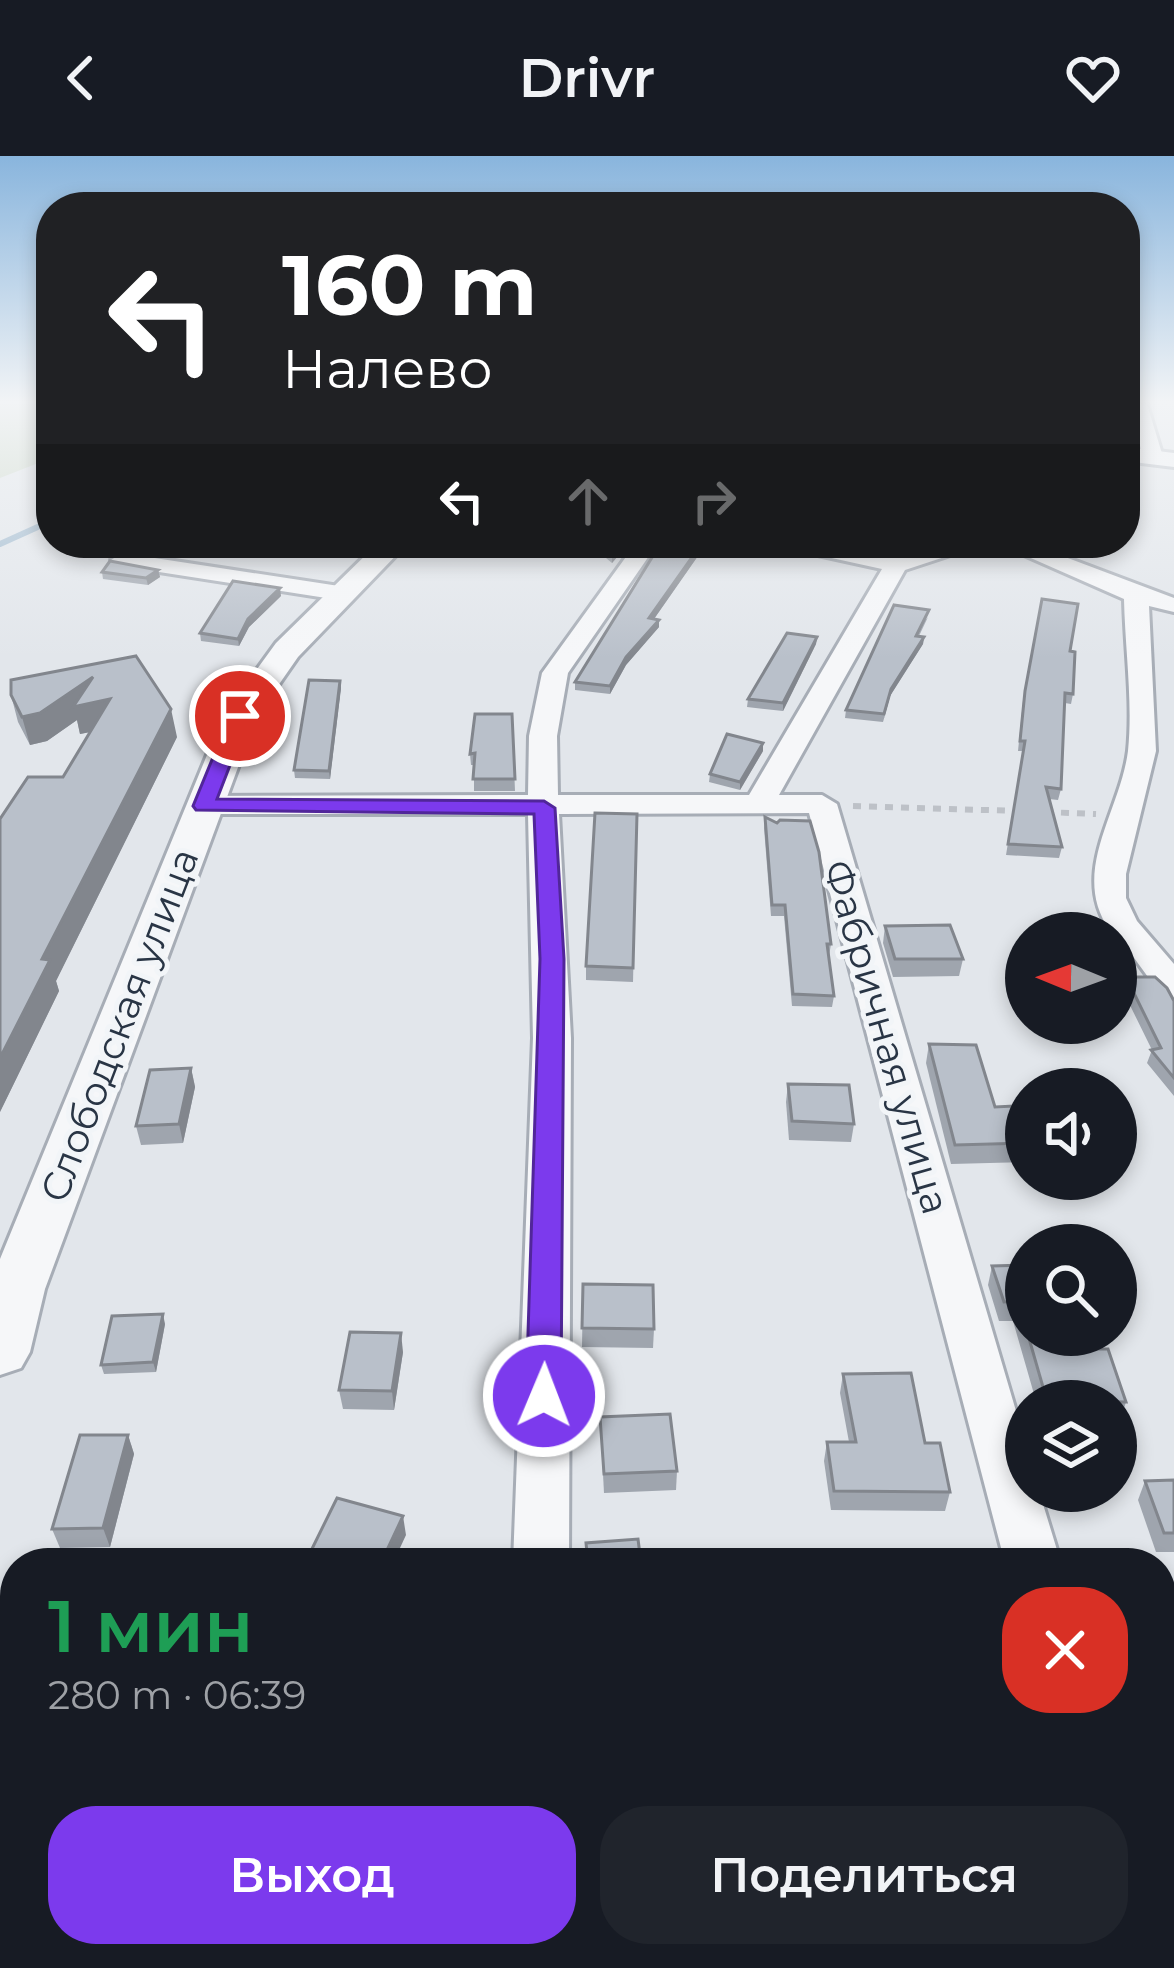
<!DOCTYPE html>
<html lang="ru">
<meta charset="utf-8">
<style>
body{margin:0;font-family:Montserrat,sans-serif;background:#20242c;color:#f1f3f6;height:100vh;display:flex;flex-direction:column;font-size:45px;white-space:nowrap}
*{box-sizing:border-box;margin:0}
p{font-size:39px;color:#9ea1a6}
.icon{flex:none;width:66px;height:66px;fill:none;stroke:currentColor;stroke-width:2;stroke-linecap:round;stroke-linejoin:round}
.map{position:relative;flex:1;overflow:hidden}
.panel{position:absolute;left:0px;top:1392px;width:1176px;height:420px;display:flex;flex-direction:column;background:#171b24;border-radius:48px 48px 0 0;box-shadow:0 6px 18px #0003}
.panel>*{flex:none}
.guide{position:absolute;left:36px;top:36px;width:1104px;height:366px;border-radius:48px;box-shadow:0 6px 18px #0003;background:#202124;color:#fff;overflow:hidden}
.needle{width:78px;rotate:271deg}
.controls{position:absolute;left:1005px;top:756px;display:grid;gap:24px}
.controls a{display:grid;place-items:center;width:132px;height:132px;border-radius:50%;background:#171b24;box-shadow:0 6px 18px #0003;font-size:60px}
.pin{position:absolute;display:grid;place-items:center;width:102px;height:102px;color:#fff;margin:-51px;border:6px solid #fff;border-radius:50%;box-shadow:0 3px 12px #0007}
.me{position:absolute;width:132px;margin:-66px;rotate:1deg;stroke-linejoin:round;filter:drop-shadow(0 0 9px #0008)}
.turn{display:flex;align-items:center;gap:42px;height:252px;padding:0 48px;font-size:54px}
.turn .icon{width:156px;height:156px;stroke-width:2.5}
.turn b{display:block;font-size:84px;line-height:102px}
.lanes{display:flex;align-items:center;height:114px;padding:0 48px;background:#0003;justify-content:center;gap:60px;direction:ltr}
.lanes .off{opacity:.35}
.round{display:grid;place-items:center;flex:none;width:126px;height:126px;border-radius:48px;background:#20242c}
.headline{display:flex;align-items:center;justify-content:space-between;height:204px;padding:0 48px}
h1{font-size:72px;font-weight:600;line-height:90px;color:#1e9e55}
.button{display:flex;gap:24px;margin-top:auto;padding:24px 48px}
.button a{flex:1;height:138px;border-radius:48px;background:#7c3aed;color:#fff;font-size:48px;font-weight:600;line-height:138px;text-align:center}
.button a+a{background:#20242c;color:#f1f3f6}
header{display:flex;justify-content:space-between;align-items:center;height:156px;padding:0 48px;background:#171b24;font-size:54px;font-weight:600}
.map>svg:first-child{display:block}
</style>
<header><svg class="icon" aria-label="back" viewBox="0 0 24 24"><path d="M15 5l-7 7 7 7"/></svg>Drivr<svg class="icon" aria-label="heart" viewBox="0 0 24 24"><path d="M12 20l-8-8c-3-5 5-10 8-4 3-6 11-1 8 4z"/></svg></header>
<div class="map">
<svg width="1174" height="1812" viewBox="0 0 1174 1812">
<rect width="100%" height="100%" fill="#e2e6eb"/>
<!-- green -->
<path fill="#c9d6c3" d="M 0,248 L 51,248 L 51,302 L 0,322 Z"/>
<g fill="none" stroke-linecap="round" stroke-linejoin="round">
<!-- stream -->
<path stroke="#9cb7cd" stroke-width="6" d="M 0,388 L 51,365"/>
<!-- minor casing -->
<g stroke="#a7adb6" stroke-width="6">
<g id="minor">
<path d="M 1129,248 L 1147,248 L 1163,301 L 1160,305 L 1143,301 Z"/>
<path d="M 636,387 L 658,387 L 568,517 L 557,580 L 558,639 L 749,639 L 882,413 L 786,392 L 783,387 L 825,387 L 896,402 L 951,387 L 987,387 L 905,414 L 779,639 L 822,639 L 837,648 L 1026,1289 L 1026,1335 L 1039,1335 L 1061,1407 L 1005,1407 L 809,657 L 559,658 L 571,882 L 569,1407 L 513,1407 L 533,882 L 528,658 L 204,658 L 189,649 L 204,640 L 528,639 L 529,580 L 542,517 Z"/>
<path d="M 997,387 L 1028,387 L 1174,442 L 1174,456 L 1149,450 L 1156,595 L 1126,718 L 1126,742 L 1137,765 L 1174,808 L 1174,842 L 1161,839 L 1116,777 L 1110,775 C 1069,716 1120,657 1128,595 C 1133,546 1125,492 1124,443 Z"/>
<path d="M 122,397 L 339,430 L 351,437 L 339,444 L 114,409 L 111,404 Z"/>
<path d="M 1174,1619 L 1174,1683 L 1161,1689 L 1161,1625 Z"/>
<path d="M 567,1797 L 635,1797 L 639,1812 L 571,1812 Z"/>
<path d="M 752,1797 L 865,1797 L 859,1812 L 746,1812 Z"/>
<path d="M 1071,1797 L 1146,1797 L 1152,1812 L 1077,1812 Z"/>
</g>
</g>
<!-- tertiary casing -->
<g stroke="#a7adb6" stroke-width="6">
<g id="tertiary">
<path d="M 1125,291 L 1174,297 L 1174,311 L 1125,305 Z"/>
<path d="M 378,387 L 408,387 L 298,501 L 257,560 L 45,1133 L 30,1196 L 21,1212 L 0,1219 L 0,1103 L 223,560 L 276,487 Z"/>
</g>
</g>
<!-- path -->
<g stroke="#bdc1c7" stroke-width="6" stroke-dasharray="8 8" stroke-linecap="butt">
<path d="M 853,650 L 1018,655"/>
<path d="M 1045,656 L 1096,658"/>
</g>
<!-- minor -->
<use href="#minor" fill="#f6f7f9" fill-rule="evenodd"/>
<!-- tertiary -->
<use href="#tertiary" fill="#f6f7f9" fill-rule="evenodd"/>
</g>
<!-- wall -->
<g fill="#9fa5ae">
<path d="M 126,387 L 207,387 L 186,402 L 127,393 Z"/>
<path d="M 594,387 L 629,387 L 612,407 L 594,392 Z"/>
<path d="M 661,387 L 707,387 L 654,463 L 659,471 L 626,509 L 610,538 L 575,534 L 575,526 Z"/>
<path d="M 158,414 L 160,421 L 148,429 L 103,423 L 102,416 Z"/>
<path d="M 281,440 L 249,471 L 239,490 L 201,485 L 200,477 Z"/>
<path d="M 1042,443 L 1070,495 L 1073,538 L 1071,548 L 1065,547 L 1061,633 L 1058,644 L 1049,643 L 1062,691 L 1059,702 L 1006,699 L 1023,595 L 1018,595 L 1023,545 Z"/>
<path d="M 928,461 L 919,480 L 924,481 L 923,488 L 890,540 L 883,566 L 845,562 L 846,554 Z"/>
<path d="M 817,481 L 816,488 L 783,555 L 747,551 L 748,543 Z"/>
<path d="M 340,525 L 341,532 L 330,623 L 295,622 L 294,614 Z"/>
<path d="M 11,539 L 177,581 L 56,825 L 59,835 L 0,956 L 63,621 L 90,576 L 80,578 L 77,564 L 47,585 L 30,589 L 18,566 Z"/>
<path d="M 512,558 L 515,635 L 474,635 L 474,609 L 471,609 L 470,598 Z"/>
<path d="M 763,595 L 740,634 L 709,626 L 710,618 Z"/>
<path d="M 637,658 L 633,826 L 586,824 L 586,810 Z"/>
<path d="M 765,661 L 777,667 L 831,788 L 829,800 L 834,840 L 832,851 L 792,850 L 784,760 L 771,760 L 764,672 Z"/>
<path d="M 885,770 L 963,803 L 959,820 L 893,821 L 883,787 Z"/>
<path d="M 1126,821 L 1174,845 L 1174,940 L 1147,907 L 1152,894 L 1122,833 Z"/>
<path d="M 929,888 L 1026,981 L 1024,1006 L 951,1008 L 926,907 Z"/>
<path d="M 191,912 L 195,931 L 183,987 L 141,989 L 136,970 Z"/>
<path d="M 788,928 L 854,968 L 851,986 L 789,984 L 786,946 Z"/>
<path d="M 1026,1109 L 1026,1179 L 1088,1179 L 1094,1193 L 1126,1246 L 1120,1265 L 1116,1265 L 1116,1245 L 1036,1245 L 1013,1165 L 999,1165 L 988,1129 L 992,1110 Z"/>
<path d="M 583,1128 L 654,1173 L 653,1192 L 582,1191 Z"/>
<path d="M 165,1168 L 156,1216 L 104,1218 L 101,1209 Z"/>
<path d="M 403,1196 L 394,1254 L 343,1253 L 339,1234 Z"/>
<path d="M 843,1218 L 925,1287 L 950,1336 L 945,1355 L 831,1354 L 824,1305 L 827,1286 L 849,1286 L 840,1237 Z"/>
<path d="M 600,1261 L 677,1315 L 676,1334 L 604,1337 Z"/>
<path d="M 128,1279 L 134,1298 L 110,1391 L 60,1392 L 52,1373 Z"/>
<path d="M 1174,1324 L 1174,1396 L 1156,1396 L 1138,1344 L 1145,1325 Z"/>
<path d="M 1174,1768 L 1174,1812 L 1172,1812 L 1155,1798 L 1161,1797 L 1161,1788 Z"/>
</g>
<!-- shaded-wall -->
<g fill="#82868d">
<path d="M 196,387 L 207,387 L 186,402 L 184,395 Z"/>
<path d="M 623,387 L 629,387 L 612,407 L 612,399 Z"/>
<path d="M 702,387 L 707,387 L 649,470 L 649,462 Z"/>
<path d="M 158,414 L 160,421 L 148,429 L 146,422 Z"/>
<path d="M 280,432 L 281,440 L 249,471 L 239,490 L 238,483 L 248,463 Z"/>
<path d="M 659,464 L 659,471 L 626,509 L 610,538 L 610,530 L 626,501 Z"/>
<path d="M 817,481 L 816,488 L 783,555 L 783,547 Z"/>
<path d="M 924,481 L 923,488 L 890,540 L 883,566 L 891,533 Z"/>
<path d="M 93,521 L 110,543 L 116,571 L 80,578 L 77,564 L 47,585 L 30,589 L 22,561 Z"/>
<path d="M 340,525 L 341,532 L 330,623 L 329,615 Z"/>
<path d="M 171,553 L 177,581 L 56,825 L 59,835 L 0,956 L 0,902 L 42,803 Z"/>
<path d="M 763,587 L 763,595 L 740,634 L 740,626 Z"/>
<path d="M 191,912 L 195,931 L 183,987 L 179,968 Z"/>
<path d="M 163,1158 L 165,1168 L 156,1216 L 153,1206 Z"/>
<path d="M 401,1177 L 403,1196 L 394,1254 L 392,1235 Z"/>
<path d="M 128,1279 L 134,1298 L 110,1391 L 103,1372 Z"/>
<path d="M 403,1360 L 406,1379 L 393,1407 L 381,1407 Z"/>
</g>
<!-- building -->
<g fill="#b9c0ca" stroke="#82868d" stroke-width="3">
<path d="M 133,387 L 196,387 L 184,395 Z"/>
<path d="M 597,387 L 623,387 L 612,399 Z"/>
<path d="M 661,387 L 702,387 L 649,462 L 659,464 L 626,501 L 610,530 L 575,526 Z"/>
<path d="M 110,405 L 158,414 L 146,422 L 102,416 Z"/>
<path d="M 233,425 L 280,432 L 248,463 L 238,483 L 200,477 Z"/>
<path d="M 1042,443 L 1078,448 L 1070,495 L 1075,496 L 1073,538 L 1065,537 L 1061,633 L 1046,631 L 1062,691 L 1008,688 L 1025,585 L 1020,585 L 1025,535 Z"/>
<path d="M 894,449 L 929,454 L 916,480 L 924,481 L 891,533 L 884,558 L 846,554 Z"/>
<path d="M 787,477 L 817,481 L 783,547 L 748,543 Z"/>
<path d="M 136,500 L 171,553 L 42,803 L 50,804 L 0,902 L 0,663 L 28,621 L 63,621 L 110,543 L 73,551 L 93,521 L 40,557 L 22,561 L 11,539 L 11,524 Z"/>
<path d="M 309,524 L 340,525 L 329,615 L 294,614 Z"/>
<path d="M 475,558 L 512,558 L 515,623 L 473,623 L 475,597 L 470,598 Z"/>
<path d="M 727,578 L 763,587 L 740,626 L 710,618 Z"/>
<path d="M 595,657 L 637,658 L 633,812 L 586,810 Z"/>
<path d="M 765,661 L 777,667 L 780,664 L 810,665 L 819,696 L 831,788 L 827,788 L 834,840 L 793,838 L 785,749 L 772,749 Z"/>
<path d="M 950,769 L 963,803 L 895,803 L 885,770 Z"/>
<path d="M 1126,821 L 1155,821 L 1167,832 L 1174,845 L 1174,922 L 1151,894 L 1161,892 Z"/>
<path d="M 929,888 L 976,889 L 995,951 L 1014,950 L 1026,981 L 1026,987 L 955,989 Z"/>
<path d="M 191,912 L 179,968 L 136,970 L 150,914 Z"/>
<path d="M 788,928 L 849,929 L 854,968 L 792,965 Z"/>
<path d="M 1026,1109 L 1026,1172 L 1018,1145 L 1004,1146 L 992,1110 Z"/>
<path d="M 583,1128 L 653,1129 L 654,1173 L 582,1172 Z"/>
<path d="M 163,1158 L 153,1206 L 101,1209 L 112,1160 Z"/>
<path d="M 350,1176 L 401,1177 L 392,1235 L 339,1234 Z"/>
<path d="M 1028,1179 L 1088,1179 L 1094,1193 L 1108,1193 L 1126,1246 L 1047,1245 Z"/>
<path d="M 911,1217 L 925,1287 L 940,1287 L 950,1336 L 834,1335 L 827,1286 L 856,1286 L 843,1218 Z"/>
<path d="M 670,1258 L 677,1315 L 604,1318 L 600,1261 Z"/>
<path d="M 80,1279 L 128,1279 L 103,1372 L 52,1373 Z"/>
<path d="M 1174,1324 L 1174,1377 L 1164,1377 L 1145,1325 Z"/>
<path d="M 337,1342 L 403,1360 L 381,1407 L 305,1407 Z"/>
<path d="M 638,1383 L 641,1407 L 588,1407 L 586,1387 Z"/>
<path d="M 1174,1768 L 1174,1789 L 1165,1781 Z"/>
</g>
<!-- sky -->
<linearGradient id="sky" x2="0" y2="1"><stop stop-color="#89b5dd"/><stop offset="0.49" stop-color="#f2f4f6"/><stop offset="1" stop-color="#f2f4f6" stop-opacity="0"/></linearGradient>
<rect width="1174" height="502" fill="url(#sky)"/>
<!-- route -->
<path fill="#7c3aed" stroke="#51269a" stroke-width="3" d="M 240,554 L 249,560 L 217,643 L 544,645 L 555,652 L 564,803 L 561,1240 L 556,1250 L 544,1254 L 532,1250 L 526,1240 L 540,803 L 534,658 L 196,654 L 193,650 L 230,560 Z"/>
<g text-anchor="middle" stroke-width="10" stroke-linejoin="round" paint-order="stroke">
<!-- street labels -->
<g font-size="39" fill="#293545" stroke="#f2f5f8">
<text transform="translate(119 869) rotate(-69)" y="14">Слободская улица</text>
<text transform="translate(887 881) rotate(74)" y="14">Фабричная улица</text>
</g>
</g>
</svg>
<div class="controls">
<a><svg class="needle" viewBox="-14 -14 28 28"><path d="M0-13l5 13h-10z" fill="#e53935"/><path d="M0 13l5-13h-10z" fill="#9ea1a6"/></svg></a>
<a><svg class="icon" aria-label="sound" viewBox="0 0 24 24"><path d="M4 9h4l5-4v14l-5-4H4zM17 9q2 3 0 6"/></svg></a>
<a><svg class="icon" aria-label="search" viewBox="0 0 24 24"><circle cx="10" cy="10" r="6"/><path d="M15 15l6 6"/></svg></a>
<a><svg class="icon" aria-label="layers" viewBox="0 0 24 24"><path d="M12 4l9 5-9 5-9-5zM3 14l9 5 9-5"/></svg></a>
</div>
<div class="pin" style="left:240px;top:560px;background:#d93025"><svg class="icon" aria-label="arrive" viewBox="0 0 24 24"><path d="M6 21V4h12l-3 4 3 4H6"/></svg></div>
<svg class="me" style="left:544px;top:1240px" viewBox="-20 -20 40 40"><circle r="17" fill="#7c3aed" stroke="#fff" stroke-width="3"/><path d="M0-11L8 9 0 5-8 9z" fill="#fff"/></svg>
<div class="guide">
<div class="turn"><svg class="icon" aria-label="left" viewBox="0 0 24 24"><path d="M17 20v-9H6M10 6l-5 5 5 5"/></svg><div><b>160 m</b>Налево</div></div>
<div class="lanes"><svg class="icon" aria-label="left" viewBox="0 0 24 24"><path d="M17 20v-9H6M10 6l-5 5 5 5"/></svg><svg class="icon off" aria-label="ahead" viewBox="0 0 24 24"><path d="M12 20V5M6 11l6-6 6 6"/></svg><svg class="icon off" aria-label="right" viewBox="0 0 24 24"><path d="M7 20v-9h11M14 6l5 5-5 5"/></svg></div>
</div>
<section class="panel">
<div class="headline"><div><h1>1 мин</h1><p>280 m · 06:39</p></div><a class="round" style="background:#d93025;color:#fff"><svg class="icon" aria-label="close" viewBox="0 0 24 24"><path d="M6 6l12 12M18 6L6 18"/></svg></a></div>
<div class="button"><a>Выход</a><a>Поделиться</a></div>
</section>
</div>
